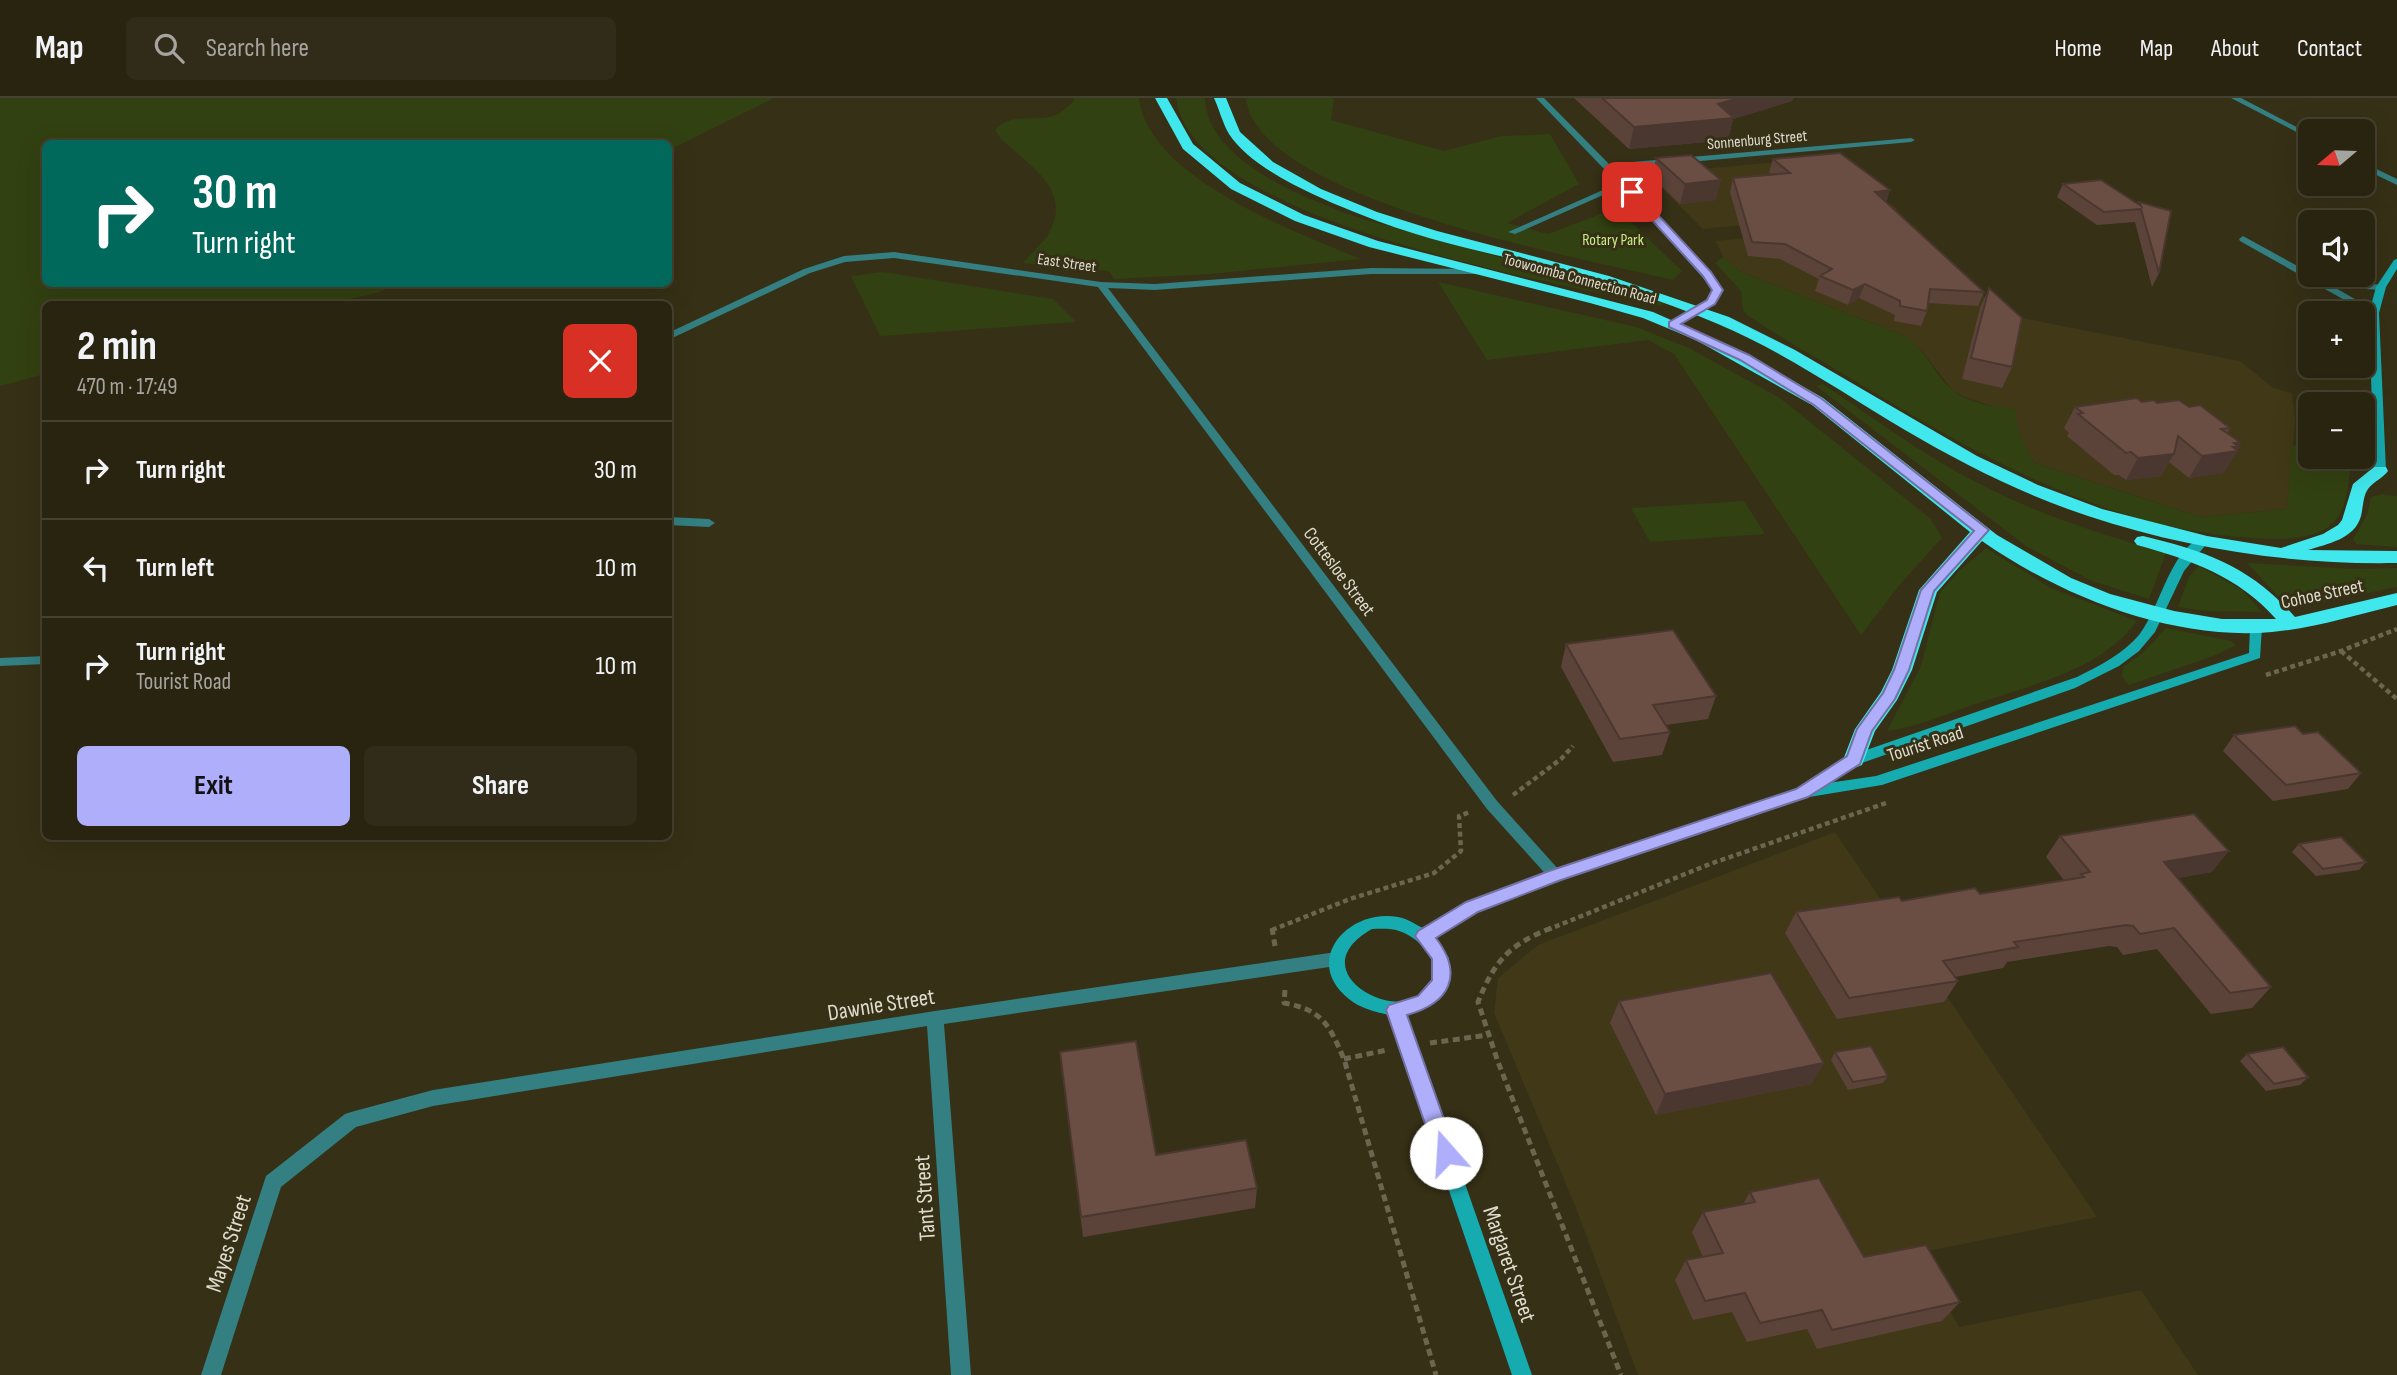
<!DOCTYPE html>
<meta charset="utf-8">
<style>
body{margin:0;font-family:"Sofia Sans Condensed",sans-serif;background:#302c19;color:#f1f3f6;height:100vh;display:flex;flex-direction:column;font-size:26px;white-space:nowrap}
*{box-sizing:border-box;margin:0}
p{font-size:23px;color:#a5a49f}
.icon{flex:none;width:38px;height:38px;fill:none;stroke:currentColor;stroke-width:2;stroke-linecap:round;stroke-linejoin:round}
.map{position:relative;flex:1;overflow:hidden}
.panel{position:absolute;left:42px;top:203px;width:630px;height:539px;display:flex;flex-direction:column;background:#282410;border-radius:10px;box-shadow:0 7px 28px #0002,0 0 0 2px #444130}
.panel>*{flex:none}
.hud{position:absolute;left:42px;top:42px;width:630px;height:147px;border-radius:10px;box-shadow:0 7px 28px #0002,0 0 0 2px #444130;background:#00695c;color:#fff;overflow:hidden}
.needle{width:46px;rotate:251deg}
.fabs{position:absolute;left:2298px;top:21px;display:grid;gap:14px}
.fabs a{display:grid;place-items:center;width:77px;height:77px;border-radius:10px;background:#282410;box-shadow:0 7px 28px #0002,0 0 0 2px #444130;font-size:35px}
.pin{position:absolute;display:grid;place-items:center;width:60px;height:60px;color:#fff;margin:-30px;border-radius:14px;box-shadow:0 4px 10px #0006}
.me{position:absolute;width:77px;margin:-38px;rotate:341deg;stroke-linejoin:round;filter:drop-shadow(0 0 5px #0008)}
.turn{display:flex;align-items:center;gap:24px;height:147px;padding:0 35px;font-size:32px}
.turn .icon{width:91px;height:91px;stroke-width:2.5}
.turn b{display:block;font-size:49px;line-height:60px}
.round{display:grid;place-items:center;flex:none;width:74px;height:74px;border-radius:10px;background:#302c19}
.headline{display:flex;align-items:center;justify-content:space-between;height:119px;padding:0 35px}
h1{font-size:42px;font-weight:700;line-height:52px}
.action{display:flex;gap:14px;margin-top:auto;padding:14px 35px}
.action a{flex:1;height:80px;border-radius:10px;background:#aeaefb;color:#111;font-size:28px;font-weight:700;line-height:80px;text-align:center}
.action a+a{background:#302c19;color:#f1f3f6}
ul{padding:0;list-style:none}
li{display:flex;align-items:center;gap:21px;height:98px;padding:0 35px;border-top:2px solid #444130}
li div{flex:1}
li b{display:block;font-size:26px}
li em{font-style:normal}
header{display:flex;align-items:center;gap:42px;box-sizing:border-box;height:98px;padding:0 35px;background:#282410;border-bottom:2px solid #444130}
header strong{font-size:33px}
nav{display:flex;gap:38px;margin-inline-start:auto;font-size:24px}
.search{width:490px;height:63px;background:#302c19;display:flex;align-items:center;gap:18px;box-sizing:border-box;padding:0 24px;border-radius:10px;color:#a5a49f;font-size:26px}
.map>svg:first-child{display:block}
</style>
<header>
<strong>Map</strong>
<div class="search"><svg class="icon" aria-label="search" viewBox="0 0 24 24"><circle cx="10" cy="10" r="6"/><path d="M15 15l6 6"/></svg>Search here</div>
<nav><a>Home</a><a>Map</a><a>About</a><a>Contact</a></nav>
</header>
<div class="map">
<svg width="2397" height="1277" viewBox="0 0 2397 1277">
<rect width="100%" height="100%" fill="#363016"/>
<!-- built -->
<g fill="#403816">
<path d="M 1831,59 L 1898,112 L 1703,131 L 1647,76 Z"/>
<path d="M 1899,125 L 1913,127 L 2002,216 L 2240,263 L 2273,290 L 2292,295 L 2295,323 L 2287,411 L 2201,419 L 2034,365 L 2019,335 L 2014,311 L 1998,310 L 1964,299 L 1952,292 L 1923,254 L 1905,238 L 1741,174 L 1723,159 L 1716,143 Z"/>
<path d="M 1835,734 L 2097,1119 L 1918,1155 L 1959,1229 L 2141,1192 L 2198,1277 L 1638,1277 L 1576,1110 L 1494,915 L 1498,880 L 1538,847 Z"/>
</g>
<!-- green -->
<g fill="#324111">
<path d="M 0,0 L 774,0 L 669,52 L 668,46 L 46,46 L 46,186 L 397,186 L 380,194 L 329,206 L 46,206 L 45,276 L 0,288 Z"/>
<path d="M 1073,0 L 1139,0 C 1148,80 1296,134 1361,161 L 1210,176 L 1114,181 L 1109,173 L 1023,165 C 1032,154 1046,143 1051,131 C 1071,89 1025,65 1000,40 L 995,32 C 1011,13 1036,25 1056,17 C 1063,14 1068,8 1074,3 Z"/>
<path d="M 1176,0 L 1205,0 C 1207,65 1310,102 1360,120 L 1664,205 L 1662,208 C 1561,186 1190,123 1176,0 Z"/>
<path d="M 1246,0 L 1334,0 L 1331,22 L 1444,53 L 1501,38 L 1550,36 L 1579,86 L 1507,125 L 1548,136 L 1616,110 L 1682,173 L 1673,182 C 1588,161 1256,102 1246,0 Z"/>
<path d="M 1723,159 L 1741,174 L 1905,238 C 1923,250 1931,268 1944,284 C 1961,304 1990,309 2015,311 L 2019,335 L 2034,365 L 2201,419 L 2287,411 L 2292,347 L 2310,351 L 2310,359 L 2351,359 C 2349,380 2349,407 2334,424 C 2315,444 2276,441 2252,440 C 2109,431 1984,361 1865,289 C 1826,265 1785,243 1747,217 L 1743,212 L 1741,193 L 1715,165 Z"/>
<path d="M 883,174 L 1053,201 L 1076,224 L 880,238 L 851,178 Z"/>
<path d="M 1438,184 L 1636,229 L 1689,250 L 1780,300 L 1931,421 L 1942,440 L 1901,485 L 1861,537 L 1674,256 L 1648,242 L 1487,262 Z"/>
<path d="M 1823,286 C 1873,320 1922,356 1976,384 C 2036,416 2101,436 2166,455 L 2149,501 L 2092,483 L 2026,448 L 1816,288 Z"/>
<path d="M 2382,396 L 2397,398 L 2397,449 L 2356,446 L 2353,441 L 2367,417 L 2371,399 Z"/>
<path d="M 1744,403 L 1765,436 L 1650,444 L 1631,410 Z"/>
<path d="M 1986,450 L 2051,490 L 2137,523 C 2100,574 2026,588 1970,608 C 1944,617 1916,629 1887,633 L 1921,568 L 1940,494 L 1958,474 Z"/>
<path d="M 2247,465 L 2355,471 L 2397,470 L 2397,489 L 2290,511 Z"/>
<path d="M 2199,468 L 2242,492 L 2262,514 L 2206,513 L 2178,509 L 2189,479 Z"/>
<path d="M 2166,530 L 2231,543 L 2236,547 L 2216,557 L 2129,587 L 2122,579 L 2123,569 L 2145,553 Z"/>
</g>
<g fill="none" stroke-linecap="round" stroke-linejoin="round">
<!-- path-far1 -->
<g stroke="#6b664f" stroke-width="4.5" stroke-dasharray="5 3.5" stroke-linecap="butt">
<path d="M 2341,553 L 2397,601"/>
<path d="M 2266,577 L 2341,553 L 2397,531"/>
<path d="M 1513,697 L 1561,661 L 1573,648"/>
<path d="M 1272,832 L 1350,801 L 1434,775 L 1461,753 L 1459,718 L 1470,714"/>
<path d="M 1547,832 L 1710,766 L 1889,704"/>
</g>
<!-- path -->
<g stroke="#6b664f" stroke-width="5" stroke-dasharray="7 4.5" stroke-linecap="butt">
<path d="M 1272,830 L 1275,848"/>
<path d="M 1551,830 C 1509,847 1495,862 1478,904 L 1498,964 L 1621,1277"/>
<path d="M 1285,892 L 1284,905 C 1323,912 1329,927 1344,961 L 1436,1277"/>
<path d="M 1430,945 L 1488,937"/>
<path d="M 1344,961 L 1387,952"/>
</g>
<!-- lane -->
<path fill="#337f81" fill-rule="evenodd" d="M 1621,84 L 1628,86 L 1515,136 L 1508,134 Z"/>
<!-- street -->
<g fill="#337f81" fill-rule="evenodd">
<path d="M 1536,0 L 1544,0 L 1609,66 L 1911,40 L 1915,42 L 1911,44 L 1613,71 L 1721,188 L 1722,196 L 1714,206 L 1673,229 L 1668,226 L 1670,224 L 1708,202 L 1712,196 L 1711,189 L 1628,96 Z"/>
<path d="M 2231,0 L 2241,0 L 2310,36 L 2310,41 Z"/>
<path d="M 2362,64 L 2397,81 L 2397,87 L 2362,70 Z"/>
<path d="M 2243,138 L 2323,182 L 2384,187 L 2384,191 L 2381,192 L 2334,189 L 2379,215 L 2371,217 L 2240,143 L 2239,141 Z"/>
<path d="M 894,154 L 1101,184 L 1155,186 L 1371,170 L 1481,171 L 1481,175 L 1478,176 L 1371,176 L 1155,192 L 1108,190 L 1497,703 L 1560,773 L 1563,777 L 1560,781 L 1555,783 L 1550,781 L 1487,711 L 1098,189 L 894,160 L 845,164 L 810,175 L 668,242 L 668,235 L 804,171 L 844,158 Z"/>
<path d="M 668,419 L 709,421 L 715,425 L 709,429 L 668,427 Z"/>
<path d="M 46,558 L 46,566 L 0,568 L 0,560 Z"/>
<path d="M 1336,854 L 1342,856 L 1344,861 L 1342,866 L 1336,868 L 944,926 L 971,1277 L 951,1277 L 927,928 L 433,1008 L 356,1029 L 281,1089 L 221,1277 L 201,1277 L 266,1078 L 345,1016 L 351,1014 L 433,992 L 935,913 Z"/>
</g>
<!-- secondary -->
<g fill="#16abaf" fill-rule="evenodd">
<path d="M 2397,161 L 2397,171 L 2386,189 L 2379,215 L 2386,373 L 2380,376 L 2374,373 L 2369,215 L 2376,189 L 2394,162 Z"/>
<path d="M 2203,439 L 2209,443 L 2184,473 L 2155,534 L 2139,553 L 2119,568 L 2075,590 L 1859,666 L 1828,685 L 1876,678 L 2249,555 L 2250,529 L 2256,525 L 2262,529 L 2260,560 L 1882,687 L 1803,700 L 1560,781 L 1478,813 L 1435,840 L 1449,860 L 1449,884 L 1431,908 L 1406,917 L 1532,1277 L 1512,1277 L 1389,917 C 1375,914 1360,910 1349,901 C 1301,863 1348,810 1398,819 C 1407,820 1416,827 1423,830 L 1466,805 L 1550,773 L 1801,690 L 1849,658 L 2077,579 C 2099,568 2123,556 2139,537 C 2160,511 2170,451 2203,439 ZM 1372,831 C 1380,831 1391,830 1399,833 C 1425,842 1446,870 1424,894 C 1396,926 1298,873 1372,831 Z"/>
</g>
<!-- highway -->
<g fill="#40e7ec" fill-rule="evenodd">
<path d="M 1155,0 L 1167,0 L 1193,46 L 1240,85 L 1304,117 L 1378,143 L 1653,214 L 1741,253 L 1823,300 L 1997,437 L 2071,480 L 2110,496 L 2174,513 L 2222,521 L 2276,521 C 2238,478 2191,462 2137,447 L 2134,443 L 2137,439 L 2143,438 C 2206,453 2251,469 2295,519 L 2397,495 L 2397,507 C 2356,517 2315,530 2272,534 C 2173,543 2062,499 1982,443 L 1937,494 L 1912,572 L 1897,602 L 1875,633 L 1862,667 L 1854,670 L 1846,667 L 1843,662 L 1855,631 L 1881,594 L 1892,572 L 1919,492 L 1970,434 L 1812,307 L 1696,242 L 1643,220 L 1590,205 L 1369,149 L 1295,123 L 1231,91 L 1183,51 Z"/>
<path d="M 1214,0 L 1226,0 L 1240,34 L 1273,64 L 1321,91 L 1377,114 L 1437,133 L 1609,178 L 1729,219 L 1795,252 L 1977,358 L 2038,387 L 2102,411 L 2207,438 L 2281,450 L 2323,436 L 2338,427 L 2342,422 L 2353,386 L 2374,369 L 2386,369 L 2388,373 C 2383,380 2373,384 2368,391 C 2363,398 2363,410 2361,418 C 2355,441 2327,446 2308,452 L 2397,453 L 2397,465 C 2292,467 2188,451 2088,418 C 2024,397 1963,366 1905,332 C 1843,295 1784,254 1718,226 C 1660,201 1599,183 1538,167 C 1479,153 1418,140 1362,117 C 1322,101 1253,73 1229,36 C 1223,26 1219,11 1214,0 Z"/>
</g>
</g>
<!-- wall -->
<g fill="#5b433a">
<path d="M 1574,0 L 1793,0 L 1792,3 L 1733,21 L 1728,42 L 1629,51 Z"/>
<path d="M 1656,60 L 1716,102 L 1680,106 L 1652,79 Z"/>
<path d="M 1773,61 L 1886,104 L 1984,194 L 1978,208 L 1928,205 L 1927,213 L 1921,228 L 1894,223 L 1895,217 L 1859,200 L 1848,207 L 1815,193 L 1819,181 L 1780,161 L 1748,158 L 1730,94 L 1733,80 L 1772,77 L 1769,74 Z"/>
<path d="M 2063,86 L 2138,107 L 2139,104 L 2159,175 L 2152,189 L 2135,124 L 2097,127 L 2057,99 Z"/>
<path d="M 1989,190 L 2012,269 L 2002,290 L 1962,281 L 1980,210 Z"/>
<path d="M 2142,304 L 2189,309 L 2230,330 L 2227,336 L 2240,344 L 2237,352 L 2224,375 L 2189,380 L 2169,364 L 2161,378 L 2126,382 L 2119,377 L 2114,377 L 2067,338 L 2069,335 L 2064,330 L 2075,309 Z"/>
<path d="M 1566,546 L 1716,598 L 1708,621 L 1666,627 L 1670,634 L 1662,657 L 1613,664 L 1561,569 Z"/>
<path d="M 2303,636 L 2361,675 L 2348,691 L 2273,703 L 2223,653 L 2234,637 Z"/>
<path d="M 2060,738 L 2212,774 L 2177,780 L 2271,889 L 2252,910 L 2211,916 L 2157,851 L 2123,857 L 2117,849 L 2109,848 L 2007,864 L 2003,870 L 1955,879 L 1958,883 L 1944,904 L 1837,921 L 1785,835 L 1796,814 L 1980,796 L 2064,782 L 2046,759 Z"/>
<path d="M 2299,746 L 2366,764 L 2359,772 L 2316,778 L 2292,754 Z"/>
<path d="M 1619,903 L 1812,986 L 1656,1017 L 1610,925 Z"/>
<path d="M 1060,954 L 1156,1057 L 1257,1090 L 1255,1110 L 1083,1139 Z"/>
<path d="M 1835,954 L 1888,978 L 1883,985 L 1848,992 L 1831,962 Z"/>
<path d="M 2247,956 L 2308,979 L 2300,987 L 2266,993 L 2240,963 Z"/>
<path d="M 1750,1094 L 1864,1159 L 1960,1204 L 1942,1223 L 1817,1251 L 1807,1231 L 1747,1244 L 1732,1214 L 1693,1222 L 1675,1182 L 1686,1162 L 1703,1159 L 1692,1134 L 1703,1114 L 1743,1106 Z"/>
</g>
<!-- shaded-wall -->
<g fill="#4a372f">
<path d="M 1739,0 L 1793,0 L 1792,3 L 1733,21 L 1728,42 L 1629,51 L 1634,29 Z"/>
<path d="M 1721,82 L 1716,102 L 1680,106 L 1685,86 Z"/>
<path d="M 1890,92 L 1886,106 L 1875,94 Z"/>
<path d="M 1865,186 L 1859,200 L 1848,207 L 1853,192 Z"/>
<path d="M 2240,344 L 2237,349 L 2239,349 L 2236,353 L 2238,353 L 2224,375 L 2189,380 L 2202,358 L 2234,345 Z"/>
<path d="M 2174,356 L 2161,378 L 2126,382 L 2138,360 Z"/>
<path d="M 2229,753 L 2212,774 L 2147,786 L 2164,764 Z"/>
<path d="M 1824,965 L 1812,986 L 1656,1017 L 1665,996 Z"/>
</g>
<!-- building -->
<g fill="#6a4e43" stroke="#4a372f" stroke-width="2">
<path d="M 1602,0 L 1739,0 L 1718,6 L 1734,20 L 1634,29 Z"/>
<path d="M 1840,55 L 1890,92 L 1875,94 L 1984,194 L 1930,191 L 1927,213 L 1900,208 L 1900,203 L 1865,186 L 1853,192 L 1820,178 L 1832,171 L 1785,146 L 1752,144 L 1733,80 L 1790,75 L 1773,61 Z"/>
<path d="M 1691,57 L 1721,82 L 1685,86 L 1656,60 Z"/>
<path d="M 2101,82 L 2141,108 L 2139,104 L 2171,113 L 2159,175 L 2141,111 L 2104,114 L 2063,86 Z"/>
<path d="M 1989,190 L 2022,220 L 2012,269 L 1971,260 Z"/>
<path d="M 2137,300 L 2142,304 L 2154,302 L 2157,305 L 2179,302 L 2189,309 L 2200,307 L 2230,330 L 2221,331 L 2240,344 L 2234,345 L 2239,349 L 2233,349 L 2238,353 L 2202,358 L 2178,338 L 2174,356 L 2138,360 L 2131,354 L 2126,355 L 2078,316 L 2083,315 L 2075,309 Z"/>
<path d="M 1673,532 L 1716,598 L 1653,607 L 1670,634 L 1620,641 L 1566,546 Z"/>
<path d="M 2295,628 L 2303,636 L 2318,634 L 2361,675 L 2286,687 L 2234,637 Z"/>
<path d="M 2194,716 L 2229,753 L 2164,764 L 2271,889 L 2230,895 L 2174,830 L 2140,836 L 2133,828 L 2126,827 L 2014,844 L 2018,849 L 1943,863 L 1958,883 L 1849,900 L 1796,814 L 1899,799 L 1902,803 L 1975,790 L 1980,796 L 2084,779 L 2081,776 L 2090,774 L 2060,738 Z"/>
<path d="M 2341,739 L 2366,764 L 2323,771 L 2299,746 Z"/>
<path d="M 1771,875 L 1824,965 L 1665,996 L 1619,903 Z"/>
<path d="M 1136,943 L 1156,1057 L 1246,1042 L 1257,1090 L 1081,1119 L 1060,954 Z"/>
<path d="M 1871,948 L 1888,978 L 1853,984 L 1835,954 Z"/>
<path d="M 2283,949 L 2308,979 L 2274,986 L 2247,956 Z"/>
<path d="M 1819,1080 L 1864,1159 L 1926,1147 L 1960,1204 L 1832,1232 L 1822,1212 L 1760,1225 L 1745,1195 L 1705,1203 L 1686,1162 L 1723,1155 L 1703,1114 L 1755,1104 L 1750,1094 Z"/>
</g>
<!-- route -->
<path fill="#aeaefb" stroke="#7171a3" stroke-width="2" d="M 1628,92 L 1635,92 L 1711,174 L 1723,192 L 1715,206 L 1681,226 L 1749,257 L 1822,301 L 1989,432 L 1934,493 L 1909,572 L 1895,601 L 1872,633 L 1860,666 L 1808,699 L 1561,782 L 1478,814 L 1436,840 C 1464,877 1450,905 1407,917 L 1456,1055 L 1453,1062 L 1446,1065 L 1438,1062 L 1435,1055 L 1386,912 L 1389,907 L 1418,898 L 1432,882 L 1432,861 L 1415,838 L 1418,833 L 1466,804 L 1549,773 L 1796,691 L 1847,658 L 1857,631 L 1883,595 L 1894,572 L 1921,492 L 1974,433 L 1814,307 L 1740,262 L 1669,229 L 1669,224 L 1707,202 L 1712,192 L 1703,178 L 1628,96 Z"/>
<g text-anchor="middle" stroke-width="6" stroke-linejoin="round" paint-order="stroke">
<!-- far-street labels -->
<g font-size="16" fill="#dfdccd" stroke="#363016">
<text transform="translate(1757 41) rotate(-5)" y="6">Sonnenburg Street</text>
<text transform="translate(1067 164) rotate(8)" y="6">East Street</text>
<text transform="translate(1580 180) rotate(15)" y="6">Toowoomba Connection Road</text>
</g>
<!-- far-park labels -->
<g font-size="16" fill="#c8ec87" stroke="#363016">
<text x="1613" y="147">Rotary Park</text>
</g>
<!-- street labels -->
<g font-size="19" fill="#dfdccd" stroke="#363016">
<text transform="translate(1340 473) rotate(53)" y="7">Cottesloe Street</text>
<text transform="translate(2322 495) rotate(-12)" y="7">Cohoe Street</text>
<text transform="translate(1925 645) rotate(-18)" y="7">Tourist Road</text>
</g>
<!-- near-street labels -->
<g font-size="23" fill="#dfdccd" stroke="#363016">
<text transform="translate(881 906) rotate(-9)" y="8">Dawnie Street</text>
<text transform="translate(924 1100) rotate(-94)" y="8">Tant Street</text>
<text transform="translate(228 1145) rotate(-72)" y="8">Mayes Street</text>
<text transform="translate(1510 1166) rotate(71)" y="8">Margaret Street</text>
</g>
</g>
</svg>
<div class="fabs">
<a><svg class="needle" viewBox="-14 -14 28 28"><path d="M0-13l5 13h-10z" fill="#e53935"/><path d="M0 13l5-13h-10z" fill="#a5a49f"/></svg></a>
<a><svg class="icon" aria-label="sound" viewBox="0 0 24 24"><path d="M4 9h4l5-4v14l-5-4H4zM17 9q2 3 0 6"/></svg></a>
<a>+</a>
<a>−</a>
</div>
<div class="pin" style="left:1632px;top:94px;background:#d93025"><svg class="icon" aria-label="arrive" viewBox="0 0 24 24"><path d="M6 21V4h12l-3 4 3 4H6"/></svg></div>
<svg class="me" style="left:1446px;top:1055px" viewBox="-20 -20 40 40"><circle r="19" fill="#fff"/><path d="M0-13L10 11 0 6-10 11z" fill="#aeaefb"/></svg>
<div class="hud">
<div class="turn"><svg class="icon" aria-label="right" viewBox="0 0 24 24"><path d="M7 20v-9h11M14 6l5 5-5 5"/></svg><div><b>30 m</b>Turn right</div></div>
</div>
<section class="panel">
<div class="headline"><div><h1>2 min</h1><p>470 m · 17:49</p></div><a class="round" style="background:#d93025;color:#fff"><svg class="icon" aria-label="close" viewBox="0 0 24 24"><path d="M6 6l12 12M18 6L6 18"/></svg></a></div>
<ul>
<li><svg class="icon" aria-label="right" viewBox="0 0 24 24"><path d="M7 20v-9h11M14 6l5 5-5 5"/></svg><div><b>Turn right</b></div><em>30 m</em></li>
<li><svg class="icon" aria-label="left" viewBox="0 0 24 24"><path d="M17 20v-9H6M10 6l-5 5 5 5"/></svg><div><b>Turn left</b></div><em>10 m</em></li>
<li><svg class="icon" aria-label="right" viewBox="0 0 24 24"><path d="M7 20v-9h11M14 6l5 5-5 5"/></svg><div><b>Turn right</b><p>Tourist Road</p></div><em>10 m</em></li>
</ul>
<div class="action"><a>Exit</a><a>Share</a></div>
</section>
</div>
